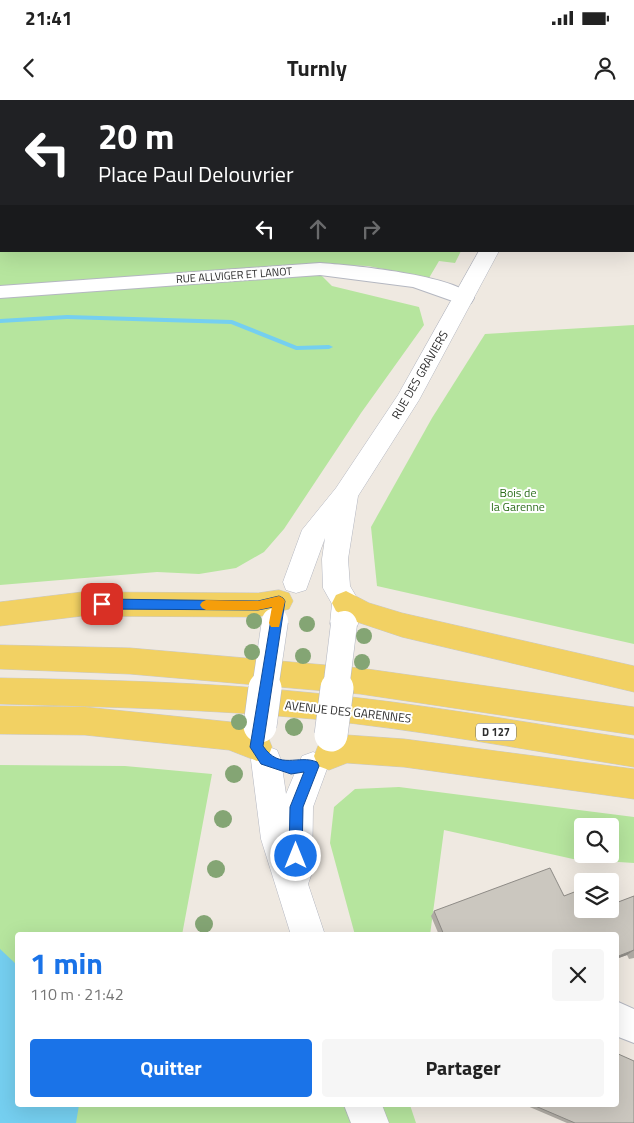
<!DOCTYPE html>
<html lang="fr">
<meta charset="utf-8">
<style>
body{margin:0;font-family:"Titillium Web",sans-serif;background:#f6f6f6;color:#222;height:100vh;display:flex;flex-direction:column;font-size:19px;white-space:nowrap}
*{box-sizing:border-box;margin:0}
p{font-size:16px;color:#767676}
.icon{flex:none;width:28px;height:28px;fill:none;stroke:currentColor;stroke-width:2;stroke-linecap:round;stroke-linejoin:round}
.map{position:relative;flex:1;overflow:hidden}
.details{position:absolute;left:15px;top:832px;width:604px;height:175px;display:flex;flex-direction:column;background:#fff;border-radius:5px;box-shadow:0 5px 20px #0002}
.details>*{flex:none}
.banner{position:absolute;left:0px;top:0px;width:635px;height:152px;box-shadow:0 5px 20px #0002;background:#202124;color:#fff;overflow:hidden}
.buttons{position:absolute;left:574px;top:718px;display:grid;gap:10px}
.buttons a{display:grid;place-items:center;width:45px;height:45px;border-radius:5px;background:#fff;box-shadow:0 5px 20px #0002;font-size:25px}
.pin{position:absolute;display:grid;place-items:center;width:42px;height:42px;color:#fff;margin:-21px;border-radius:10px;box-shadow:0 2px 8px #0006}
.me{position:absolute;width:55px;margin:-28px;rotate:0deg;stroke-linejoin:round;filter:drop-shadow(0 0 4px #0008)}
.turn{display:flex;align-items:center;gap:18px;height:105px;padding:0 15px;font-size:22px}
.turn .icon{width:65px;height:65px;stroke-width:2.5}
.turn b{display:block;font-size:35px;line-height:42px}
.lanes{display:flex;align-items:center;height:48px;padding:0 15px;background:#0003;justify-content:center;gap:25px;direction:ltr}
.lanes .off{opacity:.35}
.round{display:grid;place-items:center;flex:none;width:52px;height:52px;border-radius:5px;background:#f6f6f6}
.headline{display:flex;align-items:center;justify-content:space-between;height:85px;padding:0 15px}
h1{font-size:30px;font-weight:700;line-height:38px;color:#1a73e8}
.button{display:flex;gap:10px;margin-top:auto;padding:10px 15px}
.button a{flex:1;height:58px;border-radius:5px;background:#1a73e8;color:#fff;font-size:20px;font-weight:700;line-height:58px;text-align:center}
.button a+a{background:#f6f6f6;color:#222}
.status{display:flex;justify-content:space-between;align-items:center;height:35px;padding:0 25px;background:#fff;direction:ltr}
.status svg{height:14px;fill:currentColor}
header{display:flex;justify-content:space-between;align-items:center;height:65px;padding:0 15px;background:#fff;font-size:22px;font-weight:700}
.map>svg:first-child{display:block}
</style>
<div class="status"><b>21:41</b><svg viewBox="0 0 49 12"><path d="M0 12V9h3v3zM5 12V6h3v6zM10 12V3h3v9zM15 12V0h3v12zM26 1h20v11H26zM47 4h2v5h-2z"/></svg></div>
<header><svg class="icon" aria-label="back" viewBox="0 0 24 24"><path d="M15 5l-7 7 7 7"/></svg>Turnly<svg class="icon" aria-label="person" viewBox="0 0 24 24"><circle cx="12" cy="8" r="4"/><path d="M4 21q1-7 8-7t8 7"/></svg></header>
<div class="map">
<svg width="634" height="1023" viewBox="0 0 634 1023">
<rect width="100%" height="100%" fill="#efe9e1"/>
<!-- green -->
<g fill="#b6e59e" fill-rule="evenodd">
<path d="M 0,72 L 1,151 L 461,151 L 455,163 L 439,161 L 429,178 L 368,166 L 321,164 L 320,174 L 332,186 L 419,207 L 424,225 L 361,313 L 284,429 L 264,452 L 236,468 L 199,474 L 157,472 L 0,485 Z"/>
<path d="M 634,225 L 634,544 L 377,486 L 371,427 L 432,318 L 485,234 Z"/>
<path d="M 0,665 L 125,666 L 212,674 L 182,835 L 18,835 L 18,1005 L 410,1005 L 416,1023 L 0,1023 Z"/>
<path d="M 399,687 L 634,717 L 634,763 L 573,759 L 444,730 L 430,835 L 355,835 L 330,743 L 334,707 L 355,689 ZM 582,726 L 610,726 L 610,754 L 582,754 Z"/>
</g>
<!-- water -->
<path fill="#75cff0" d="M 0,849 L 17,865 L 18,1005 L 79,1005 L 76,1023 L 0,1023 Z"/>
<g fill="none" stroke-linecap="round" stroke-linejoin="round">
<!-- stream -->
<path fill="#75cff0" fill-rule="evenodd" d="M 67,215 L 232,220 L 297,246 L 329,245 L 333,247 L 329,249 L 296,250 L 231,224 L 67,219 L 0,223 L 0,219 Z"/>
<!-- street casing -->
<g stroke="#b4b7c1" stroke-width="2">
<g id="street">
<path d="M 320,163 C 349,165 459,175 474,198 L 471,203 L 464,205 L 413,187 L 320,175 L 0,198 L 0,186 Z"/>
<path d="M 616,901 L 634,909 L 634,943 L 616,936 Z"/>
</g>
</g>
<!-- secondary casing -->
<g stroke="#b4b7c1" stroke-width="1">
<g id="secondary">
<path d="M 479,151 L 499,151 L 419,300 L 358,396 L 348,459 L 350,486 L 360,503 L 358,524 L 354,532 L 344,536 L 334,532 L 330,524 L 332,504 L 323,488 L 322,459 L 325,438 L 306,490 L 296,493 L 286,490 L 283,482 L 302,430 L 336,388 L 398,295 Z"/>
<path d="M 266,646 L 277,650 L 281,660 L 286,694 L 302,656 L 313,652 L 324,656 L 328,666 L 313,707 L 312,773 L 308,784 L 325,835 L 291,835 L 261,739 L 251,660 L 255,650 Z"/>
<path d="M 344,1005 L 382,1005 L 389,1023 L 351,1023 Z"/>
</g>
</g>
<!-- primary casing -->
<g stroke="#c9c9c9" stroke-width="1">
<g id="primary">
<path d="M 279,490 L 289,493 L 293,501 L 289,509 L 258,517 L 82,516 L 0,526 L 0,502 L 82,492 L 258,493 Z"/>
<path d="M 346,491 L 369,503 L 402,513 L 634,566 L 634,592 L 402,537 L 351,520 L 336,511 L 332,503 L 336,495 Z"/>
<path d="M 0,545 L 130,548 L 360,568 L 634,607 L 634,635 L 360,594 L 130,574 L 0,569 Z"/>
<path d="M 0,578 C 104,580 209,582 313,593 C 420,603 527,623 634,639 L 634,667 C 527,650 421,630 313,619 C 209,609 104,607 0,604 Z"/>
<path d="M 0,606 L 85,607 L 231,622 L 268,637 L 272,647 L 268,657 L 257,661 L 229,650 L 85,635 L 0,634 Z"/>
<path d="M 347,635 L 404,639 L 634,669 L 634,699 L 404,667 L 347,663 L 329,670 L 318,666 L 314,656 L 318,646 Z"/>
</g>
</g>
<!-- street -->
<use href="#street" fill="#fff" fill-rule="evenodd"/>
<!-- secondary -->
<use href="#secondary" fill="#fff" fill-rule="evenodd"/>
<!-- primary -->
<use href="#primary" fill="#f2d163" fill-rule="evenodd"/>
<!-- secondary-bridge-far1 casing -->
<g stroke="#b4b7c1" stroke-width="27" stroke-linecap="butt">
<g id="secondary-bridge-far1">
<path d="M 265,589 L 275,521"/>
<path d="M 336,589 L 344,524"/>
</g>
</g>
<!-- secondary-bridge casing -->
<g stroke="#b4b7c1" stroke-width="34" stroke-linecap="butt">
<g id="secondary-bridge">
<path d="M 260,626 L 265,588"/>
<path d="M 331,635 L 337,588"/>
</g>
</g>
<!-- secondary-bridge-far1 -->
<use href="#secondary-bridge-far1" stroke="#fff" stroke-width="26"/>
<!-- secondary-bridge -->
<use href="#secondary-bridge" stroke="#fff" stroke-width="33"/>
</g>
<!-- trees -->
<g fill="#84a574">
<circle cx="254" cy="521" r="8"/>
<circle cx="307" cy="524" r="8"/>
<circle cx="364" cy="536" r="8"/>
<circle cx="252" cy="552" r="8"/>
<circle cx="303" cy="556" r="8"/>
<circle cx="362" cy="562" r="8"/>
<circle cx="239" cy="622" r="8"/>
<circle cx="294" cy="627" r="9"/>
<circle cx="234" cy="674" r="9"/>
<circle cx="223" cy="719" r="9"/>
<circle cx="216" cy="769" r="9"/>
<circle cx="204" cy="824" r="9"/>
</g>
<!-- wall -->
<g fill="#afaba4">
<path d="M 263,0 L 354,0 L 355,1 L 264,1 Z"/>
<path d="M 564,796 L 613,804 L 634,796 L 634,858 L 629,859 L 627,855 L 616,859 L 616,835 L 439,835 L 431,816 L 434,811 Z"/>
<path d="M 525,1005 L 616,1005 L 634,1023 L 567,1023 Z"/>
</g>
<!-- shaded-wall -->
<path fill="#8e8b86" d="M 634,850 L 627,855 L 616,859 L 616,857 Z"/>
<!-- building -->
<g fill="#cbc7bf" stroke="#8e8b86">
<path d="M 272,0 L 354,0 L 355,1 L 273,1 Z"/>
<rect x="460" y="0" width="55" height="1"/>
<path d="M 597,0 L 634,0 L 634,1 L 596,1 Z"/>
<path d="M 550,768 L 564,796 L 582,789 L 582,809 L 610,809 L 610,799 L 613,804 L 634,796 L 634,850 L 616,857 L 616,835 L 583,835 L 582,833 L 577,835 L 444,835 L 434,811 Z"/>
<path d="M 616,953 L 634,961 L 634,1023 L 575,1023 L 533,1005 L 616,1005 Z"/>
</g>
<!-- route -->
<path fill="#1a73e8" stroke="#114b97" d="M 279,496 L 283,498 L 285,501 L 263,646 C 280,671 298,654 317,662 L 319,666 L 303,707 L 302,756 L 300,760 L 296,762 L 291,760 L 289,756 L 290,707 L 304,672 L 291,674 L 261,664 L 250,647 L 273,507 L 258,510 L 102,509 L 98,508 L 96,504 L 98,501 L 102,499 L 258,501 Z"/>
<!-- slow -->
<path fill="#f59e0b" d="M 279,496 L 283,498 L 285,501 L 279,527 L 271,527 L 269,523 L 272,507 L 258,510 L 206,510 L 202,508 L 200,505 L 202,502 L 206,500 L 258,501 Z"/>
<g text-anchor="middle" stroke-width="4" stroke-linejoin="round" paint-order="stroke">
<!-- far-street labels -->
<g font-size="11" fill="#2e2e2e" stroke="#fff">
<text transform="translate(234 175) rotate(-4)" y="4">RUE ALLVIGER ET LANOT</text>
</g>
<!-- shield labels -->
<rect fill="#fff" stroke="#6d6d6d" stroke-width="1" x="476" y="623.5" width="40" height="17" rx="4"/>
<g font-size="11" font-weight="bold" fill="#2e2e2e">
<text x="496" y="636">D 127</text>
</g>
<!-- street labels -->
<g font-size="12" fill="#2e2e2e" stroke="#fff">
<text transform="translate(420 275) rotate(-60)" y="4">RUE DES GRAVIERS</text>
<text transform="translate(348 612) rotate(6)" y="4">AVENUE DES GARENNES</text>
</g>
<!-- park labels -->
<g font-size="12" fill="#2c6e1b" stroke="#fff">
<text x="518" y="397">Bois de<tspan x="518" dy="14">la Garenne</tspan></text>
</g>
</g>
</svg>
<div class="buttons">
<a><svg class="icon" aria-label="search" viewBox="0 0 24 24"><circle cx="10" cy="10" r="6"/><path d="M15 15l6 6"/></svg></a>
<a><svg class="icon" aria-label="layers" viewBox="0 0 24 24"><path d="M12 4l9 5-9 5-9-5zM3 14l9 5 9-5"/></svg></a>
</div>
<div class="pin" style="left:102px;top:504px;background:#d93025"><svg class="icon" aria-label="arrive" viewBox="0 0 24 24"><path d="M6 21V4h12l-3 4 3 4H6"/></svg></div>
<svg class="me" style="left:296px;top:756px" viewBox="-20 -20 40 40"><circle r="17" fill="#1a73e8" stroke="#fff" stroke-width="3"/><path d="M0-11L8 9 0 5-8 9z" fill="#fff"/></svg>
<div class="banner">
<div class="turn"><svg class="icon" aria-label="left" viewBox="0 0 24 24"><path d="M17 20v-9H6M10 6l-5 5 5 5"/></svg><div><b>20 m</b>Place Paul Delouvrier</div></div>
<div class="lanes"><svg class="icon" aria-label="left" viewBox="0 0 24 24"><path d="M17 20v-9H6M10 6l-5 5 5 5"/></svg><svg class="icon off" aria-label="ahead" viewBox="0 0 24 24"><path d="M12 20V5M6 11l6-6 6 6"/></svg><svg class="icon off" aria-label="right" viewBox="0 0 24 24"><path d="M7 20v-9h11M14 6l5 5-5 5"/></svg></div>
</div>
<section class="details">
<div class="headline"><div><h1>1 min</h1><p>110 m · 21:42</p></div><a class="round"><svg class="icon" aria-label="close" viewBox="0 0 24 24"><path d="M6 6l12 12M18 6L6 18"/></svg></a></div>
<div class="button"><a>Quitter</a><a>Partager</a></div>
</section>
</div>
